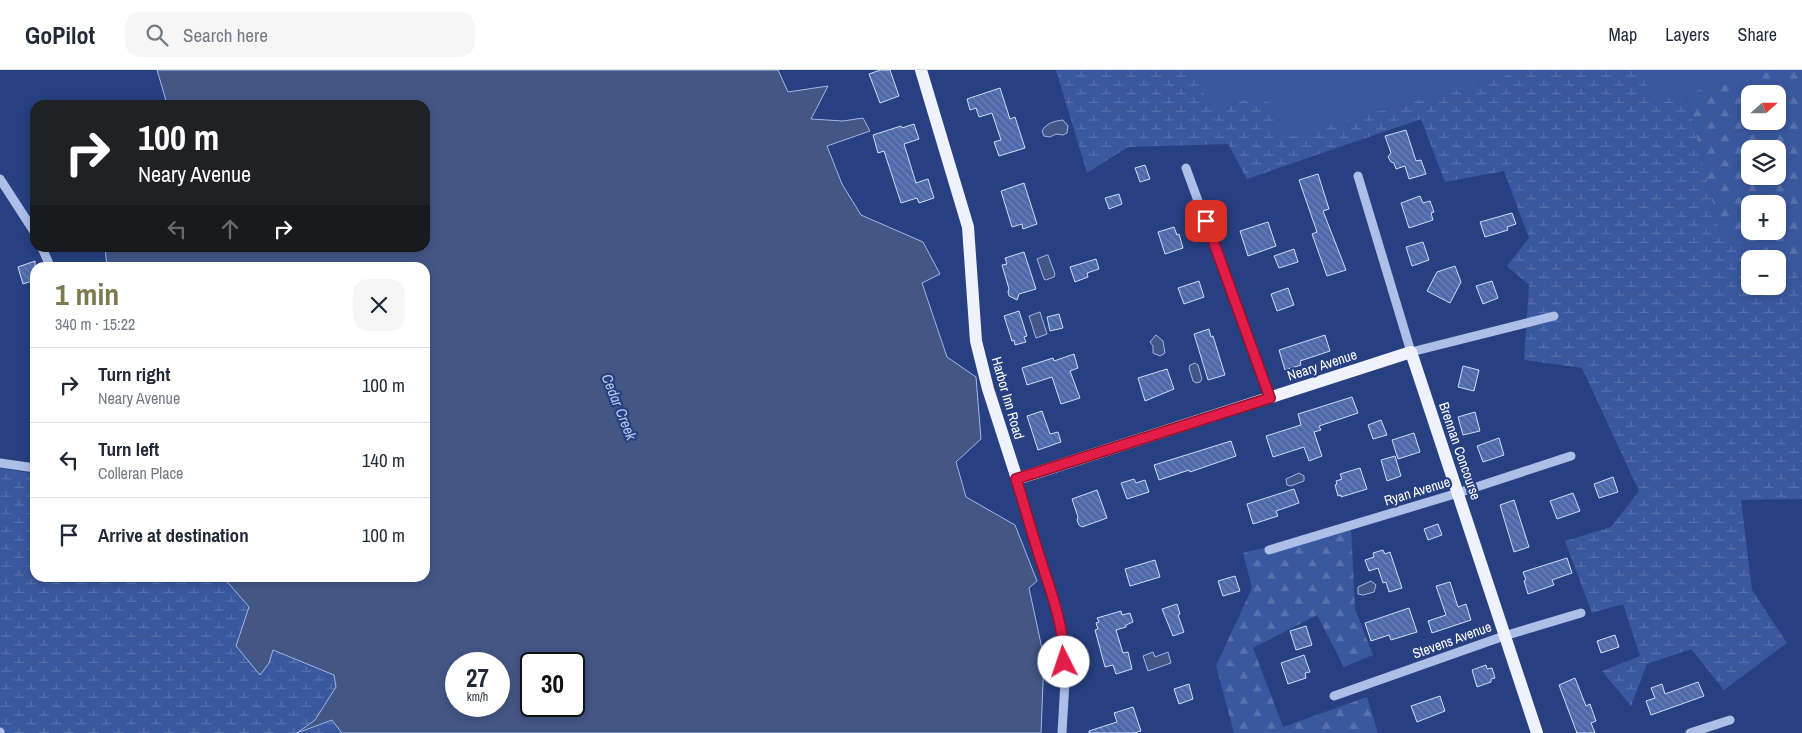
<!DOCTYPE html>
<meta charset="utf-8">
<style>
body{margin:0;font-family:"Archivo Narrow",sans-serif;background:#f6f6f7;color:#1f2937;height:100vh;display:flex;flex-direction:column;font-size:19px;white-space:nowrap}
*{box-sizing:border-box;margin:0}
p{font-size:16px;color:#747a83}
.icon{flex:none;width:28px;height:28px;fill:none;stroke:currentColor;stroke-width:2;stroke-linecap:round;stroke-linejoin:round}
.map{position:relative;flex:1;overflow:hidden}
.sheet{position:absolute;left:30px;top:192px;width:400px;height:320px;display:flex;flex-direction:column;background:#fff;border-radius:15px;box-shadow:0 2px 8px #0003}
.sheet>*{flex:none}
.top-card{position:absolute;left:30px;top:30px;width:400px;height:152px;border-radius:15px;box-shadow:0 2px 8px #0003;background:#202124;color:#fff;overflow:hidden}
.needle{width:32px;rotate:69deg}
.fabs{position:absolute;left:1741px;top:15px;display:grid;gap:10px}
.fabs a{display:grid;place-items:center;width:45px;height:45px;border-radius:10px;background:#fff;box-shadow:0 2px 8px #0003;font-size:25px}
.speed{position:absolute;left:445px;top:582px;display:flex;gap:10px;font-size:25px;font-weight:700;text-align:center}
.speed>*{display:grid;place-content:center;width:65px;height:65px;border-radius:50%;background:#fff;box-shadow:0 2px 8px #0003;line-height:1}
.speed small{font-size:12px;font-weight:400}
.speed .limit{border:2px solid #111;border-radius:8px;background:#fff;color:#111}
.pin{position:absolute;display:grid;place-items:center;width:42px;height:42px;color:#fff;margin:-21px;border-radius:10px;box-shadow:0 2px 8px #0006}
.me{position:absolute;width:55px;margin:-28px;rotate:356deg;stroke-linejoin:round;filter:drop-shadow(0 0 4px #0008)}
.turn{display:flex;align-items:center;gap:18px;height:105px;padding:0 25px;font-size:22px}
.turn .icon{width:65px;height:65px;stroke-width:2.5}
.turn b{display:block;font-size:35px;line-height:42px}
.lanes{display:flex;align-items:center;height:48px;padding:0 25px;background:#0003;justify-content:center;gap:25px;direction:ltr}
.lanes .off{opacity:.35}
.round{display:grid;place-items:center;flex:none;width:52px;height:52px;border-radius:15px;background:#f6f6f7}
.head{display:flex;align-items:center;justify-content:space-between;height:85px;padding:0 25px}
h1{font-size:30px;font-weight:700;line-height:38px;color:#7d7a52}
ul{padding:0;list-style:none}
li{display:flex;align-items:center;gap:15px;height:75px;padding:0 25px;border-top:1px solid #e0e1e3}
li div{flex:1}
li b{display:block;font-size:19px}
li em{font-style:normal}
header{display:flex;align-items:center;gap:30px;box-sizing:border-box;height:70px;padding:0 25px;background:#fff;border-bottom:1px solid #e0e1e3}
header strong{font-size:24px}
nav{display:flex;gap:28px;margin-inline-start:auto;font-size:18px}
.search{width:350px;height:45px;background:#f6f6f7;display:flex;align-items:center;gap:12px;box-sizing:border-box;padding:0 18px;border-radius:15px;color:#747a83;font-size:19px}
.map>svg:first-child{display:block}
</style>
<header>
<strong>GoPilot</strong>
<div class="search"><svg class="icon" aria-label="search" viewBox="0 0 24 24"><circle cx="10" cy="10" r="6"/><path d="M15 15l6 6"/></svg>Search here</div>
<nav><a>Map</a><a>Layers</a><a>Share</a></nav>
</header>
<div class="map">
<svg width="1802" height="663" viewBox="0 0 1802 663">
<defs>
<pattern id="forest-firs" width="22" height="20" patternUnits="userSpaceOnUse" patternTransform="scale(1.25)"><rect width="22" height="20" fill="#3a589f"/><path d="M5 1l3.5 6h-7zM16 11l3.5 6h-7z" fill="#5871ad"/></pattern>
<pattern id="wetland-marsh" width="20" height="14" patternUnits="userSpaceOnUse" patternTransform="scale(1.25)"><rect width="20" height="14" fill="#3a589f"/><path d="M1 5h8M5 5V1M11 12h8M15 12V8" fill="none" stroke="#5871ad"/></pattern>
<pattern id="building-back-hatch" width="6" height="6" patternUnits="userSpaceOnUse" patternTransform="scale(1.25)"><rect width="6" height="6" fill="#4e69aa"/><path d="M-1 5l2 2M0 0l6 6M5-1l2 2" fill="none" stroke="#6980b7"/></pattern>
</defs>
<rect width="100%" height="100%" fill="#264081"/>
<!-- forest -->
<g fill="url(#forest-firs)" fill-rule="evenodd">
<path d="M 1682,0 L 1802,0 L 1802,210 L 1778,195 L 1778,189 L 1767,189 L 1719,159 L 1687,29 ZM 1750,24 L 1778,24 L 1778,51 L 1750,51 ZM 1750,79 L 1778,79 L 1778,106 L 1750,106 ZM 1750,134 L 1778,134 L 1778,161 L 1750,161 Z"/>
<path d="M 1351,456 L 1355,539 L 1373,585 L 1344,597 L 1317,545 L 1253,578 L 1283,657 L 1367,627 L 1378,663 L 1234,663 L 1216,596 L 1252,518 L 1243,483 Z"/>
</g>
<!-- wetland -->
<g fill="url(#wetland-marsh)">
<path d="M 1056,0 L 1682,0 L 1687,29 L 1719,159 L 1767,189 L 1750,189 L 1750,216 L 1778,216 L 1778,195 L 1802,210 L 1802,429 L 1741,430 L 1752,520 L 1787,573 L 1724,620 L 1691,579 L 1647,594 L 1631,636 L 1602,601 L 1640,586 L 1623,534 L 1592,543 L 1565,471 L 1611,457 L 1639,421 L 1582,298 L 1524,290 L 1529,215 L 1507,196 L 1529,168 L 1504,101 L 1445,112 L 1421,49 L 1247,109 L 1228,74 L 1128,77 L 1087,103 Z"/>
<path d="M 0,398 L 35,404 L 35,508 L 224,508 L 249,537 L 236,576 L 259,604 L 269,593 L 272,580 L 334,605 L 336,617 L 315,650 L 297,663 L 0,663 Z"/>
<path d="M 333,650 L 342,663 L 301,663 L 317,655 Z"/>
</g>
<!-- green -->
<g fill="#3a589f">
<path d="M 1197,0 L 1526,0 L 1280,69 L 1266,24 L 1209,40 Z"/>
<path d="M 1643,0 L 1775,0 L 1651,33 Z"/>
</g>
<!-- water -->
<g fill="#435686" stroke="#a2b8e7" fill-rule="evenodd">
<path d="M 157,0 L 778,0 L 788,22 L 828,16 L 811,49 L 843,51 L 863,48 L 870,61 L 827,76 L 842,114 L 861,145 L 923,172 L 940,204 L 922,213 L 947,287 L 976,307 L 981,369 L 956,392 L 966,427 L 1015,455 L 1037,511 L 1029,518 L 1044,588 L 1041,663 L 342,663 L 332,650 L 297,663 L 315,650 L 336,617 L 334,605 L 273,580 L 269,593 L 260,605 L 236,576 L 249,537 L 224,508 L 425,508 L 425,198 L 107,197 L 105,178 L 425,178 L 425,35 L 164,35 L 167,34 ZM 456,594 L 499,594 L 499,636 L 456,636 ZM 531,594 L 574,594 L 574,636 L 531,636 Z"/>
<path d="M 1063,50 L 1068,56 L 1067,63 L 1063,65 L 1056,64 L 1050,67 L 1044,66 L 1042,61 C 1046,53 1055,51 1063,50 Z"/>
<path d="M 1047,185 L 1048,185 L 1055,204 L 1054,207 L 1046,210 L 1044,209 L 1037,189 Z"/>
<path d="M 1040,242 L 1047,264 L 1036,268 L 1029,246 Z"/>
<path d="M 1156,265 L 1163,271 L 1165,283 L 1160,286 L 1153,283 L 1153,276 L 1150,272 Z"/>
<path d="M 1195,293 L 1198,295 L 1202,309 L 1200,312 L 1196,313 L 1193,311 L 1189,298 L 1190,295 Z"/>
<path d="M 1299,403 L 1304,406 L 1304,411 L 1291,416 L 1287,415 L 1286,409 Z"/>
<path d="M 1371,511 L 1376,515 L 1374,522 L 1363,525 L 1358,524 L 1358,517 Z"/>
<path d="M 1153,582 L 1155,587 L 1168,582 L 1171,593 L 1148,601 L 1143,586 Z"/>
</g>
<!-- building -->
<g fill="url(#building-back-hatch)" stroke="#d1dcf5">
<path d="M 880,0 L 890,0 L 899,26 L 880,33 L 869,4 Z"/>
<path d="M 1000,18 L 1010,49 L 1015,47 L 1025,78 L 999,86 L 994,72 L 1001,70 L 992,43 L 979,47 L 976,38 L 970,40 L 967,29 Z"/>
<path d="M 914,54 L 919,69 L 904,74 L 916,113 L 928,109 L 934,128 L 919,133 L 917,128 L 901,133 L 884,81 L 878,83 L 873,65 L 901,56 L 902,58 Z"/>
<path d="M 1406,60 L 1416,91 L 1421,90 L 1426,104 L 1409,109 L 1405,96 L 1396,99 L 1394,93 L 1391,92 L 1388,87 L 1391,83 L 1385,66 Z"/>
<path d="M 1145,95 L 1150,109 L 1140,112 L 1135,98 Z"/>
<path d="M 1318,104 L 1329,139 L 1323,141 L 1346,200 L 1327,206 L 1312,164 L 1317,162 L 1299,110 Z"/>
<path d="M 1024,113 L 1037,154 L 1023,159 L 1022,154 L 1012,157 L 1001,121 Z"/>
<path d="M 1119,124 L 1122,134 L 1109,139 L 1105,128 Z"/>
<path d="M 1420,126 L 1423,133 L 1430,131 L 1434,142 L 1431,143 L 1433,150 L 1409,158 L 1401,133 Z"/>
<path d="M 1512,143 L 1516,154 L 1507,157 L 1508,160 L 1485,167 L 1480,152 Z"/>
<path d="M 1268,152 L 1276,176 L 1248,186 L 1240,161 Z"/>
<path d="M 1174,157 L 1177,165 L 1179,164 L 1183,178 L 1165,184 L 1158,162 Z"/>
<path d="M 1423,172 L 1429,190 L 1412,196 L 1406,177 Z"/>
<path d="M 1294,179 L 1298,192 L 1279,198 L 1274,186 Z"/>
<path d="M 1024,182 L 1036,219 L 1019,224 L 1017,230 L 1009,226 L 1008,222 L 1009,219 L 1002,195 L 1007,194 L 1005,188 Z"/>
<path d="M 1096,189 L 1099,199 L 1087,203 L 1088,207 L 1075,212 L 1070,197 Z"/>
<path d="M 35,191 L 35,210 L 23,214 L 18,197 Z"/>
<path d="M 1455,196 L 1461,212 L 1450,233 L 1427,221 L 1437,202 Z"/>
<path d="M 1199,211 L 1204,227 L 1184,234 L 1178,218 Z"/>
<path d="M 1492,211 L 1498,228 L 1483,234 L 1476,216 Z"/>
<path d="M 1288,218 L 1294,235 L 1277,241 L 1271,224 Z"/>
<path d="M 1019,241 L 1027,266 L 1024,267 L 1026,272 L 1015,275 L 1014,270 L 1012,271 L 1004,246 Z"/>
<path d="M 1059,244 L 1063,258 L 1050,261 L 1047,247 Z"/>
<path d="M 1209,259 L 1211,267 L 1213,266 L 1225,305 L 1208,310 L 1194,264 Z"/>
<path d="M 1325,265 L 1330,281 L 1300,291 L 1301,295 L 1285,300 L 1279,280 Z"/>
<path d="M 1074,284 L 1078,298 L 1070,301 L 1080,328 L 1061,334 L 1052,307 L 1027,315 L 1022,298 L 1053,288 L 1054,291 Z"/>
<path d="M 1463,296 L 1479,300 L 1474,321 L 1458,317 Z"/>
<path d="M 1167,299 L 1174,319 L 1145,331 L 1138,308 Z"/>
<path d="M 1352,327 L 1358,343 L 1319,356 L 1321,360 L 1314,362 L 1322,386 L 1309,391 L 1304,377 L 1273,387 L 1266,366 L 1301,355 L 1298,344 Z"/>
<path d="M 1042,341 L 1050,364 L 1058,362 L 1061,372 L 1038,380 L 1027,346 Z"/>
<path d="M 1475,342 L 1480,361 L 1463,365 L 1458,347 Z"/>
<path d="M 1381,350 L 1387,365 L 1373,369 L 1368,355 Z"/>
<path d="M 1414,363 L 1420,382 L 1398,389 L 1392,370 Z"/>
<path d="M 1499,368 L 1504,385 L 1483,392 L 1477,376 Z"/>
<path d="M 1231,371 L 1236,386 L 1190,402 L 1189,400 L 1159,410 L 1154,395 Z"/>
<path d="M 1395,386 L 1401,406 L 1387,411 L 1381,390 Z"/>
<path d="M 1360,398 L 1367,419 L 1341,427 L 1341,425 L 1338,426 L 1335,415 L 1337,414 L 1336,411 L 1342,409 L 1340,404 Z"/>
<path d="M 1613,407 L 1618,422 L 1599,428 L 1594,414 Z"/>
<path d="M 1134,409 L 1136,413 L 1145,410 L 1149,422 L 1127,429 L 1121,413 Z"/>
<path d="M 1294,419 L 1299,433 L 1276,441 L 1278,446 L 1253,454 L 1247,434 Z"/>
<path d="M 1097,420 L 1107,448 L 1082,457 L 1079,455 L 1077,450 L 1078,447 L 1072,429 Z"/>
<path d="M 1573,423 L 1580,441 L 1557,449 L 1550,431 Z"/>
<path d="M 1514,430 L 1529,477 L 1514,482 L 1500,435 Z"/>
<path d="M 1438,454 L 1442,465 L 1428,470 L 1424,459 Z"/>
<path d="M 1383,480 L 1385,484 L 1390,482 L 1402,518 L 1389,522 L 1386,512 L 1383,513 L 1378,498 L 1369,501 L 1365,490 L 1374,487 L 1373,483 Z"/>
<path d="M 1567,488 L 1572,503 L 1552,510 L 1554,515 L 1528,524 L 1524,511 L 1526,510 L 1523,502 Z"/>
<path d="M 1155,490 L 1160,507 L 1130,516 L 1125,499 Z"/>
<path d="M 1235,506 L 1240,521 L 1223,526 L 1218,511 Z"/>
<path d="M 1450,512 L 1458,537 L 1466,534 L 1471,550 L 1432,563 L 1428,551 L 1446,545 L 1436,516 Z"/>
<path d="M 1177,534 L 1180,544 L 1178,545 L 1184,562 L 1173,566 L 1162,539 Z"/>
<path d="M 1409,538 L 1417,562 L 1391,570 L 1389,565 L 1371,571 L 1365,553 Z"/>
<path d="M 1121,541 L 1122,545 L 1130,543 L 1133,552 L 1126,555 L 1126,557 L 1116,560 L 1123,583 L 1128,582 L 1132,599 L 1116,604 L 1113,595 L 1105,597 L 1095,560 L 1098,559 L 1096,553 L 1099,552 L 1097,548 Z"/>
<path d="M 1306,556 L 1312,575 L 1296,580 L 1290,561 Z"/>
<path d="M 1615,565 L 1619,577 L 1601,583 L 1597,571 Z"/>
<path d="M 1304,585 L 1310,602 L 1305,603 L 1306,608 L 1288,614 L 1281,593 Z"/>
<path d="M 1486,595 L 1487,599 L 1492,598 L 1495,608 L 1491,609 L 1491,612 L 1477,617 L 1472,600 Z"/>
<path d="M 1575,608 L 1586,636 L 1590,634 L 1596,651 L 1591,653 L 1595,663 L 1577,663 L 1569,642 L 1559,615 Z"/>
<path d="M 1698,612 L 1704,626 L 1651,645 L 1646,631 L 1655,628 L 1651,618 L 1662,614 L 1665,624 Z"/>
<path d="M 1189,614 L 1193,629 L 1179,634 L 1174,619 Z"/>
<path d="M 1440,626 L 1445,641 L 1417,652 L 1411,636 Z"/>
<path d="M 1133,637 L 1141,661 L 1134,663 L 1089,663 L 1089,661 L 1117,652 L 1114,643 Z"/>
</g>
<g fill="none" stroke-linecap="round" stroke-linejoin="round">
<!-- minor -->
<g stroke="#adbfe7" stroke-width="9">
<path d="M 1186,98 L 1270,328"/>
<path d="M 1358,106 L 1411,282 L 1554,246"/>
<path d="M 0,109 L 35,163"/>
<path d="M 42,178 L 51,198"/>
<path d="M 0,393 L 35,398"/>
<path d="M 1017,409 L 1040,490 L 1057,537 L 1064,573 L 1065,611 L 1062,663"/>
<path d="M 1269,480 L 1458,423 L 1571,386"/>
<path d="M 1334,626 L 1504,566 L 1581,543"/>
<path d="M 0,662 L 0,663"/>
<path d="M 1690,663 L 1730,650"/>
</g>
<!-- major -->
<path stroke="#eff2fd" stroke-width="12" d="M 921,0 L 968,157 L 976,271 L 988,319 L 1017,409 L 1411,282 L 1537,663"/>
</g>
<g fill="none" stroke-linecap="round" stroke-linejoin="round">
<!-- route casing -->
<g stroke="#92132f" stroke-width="12">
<path id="route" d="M 1064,592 C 1064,556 1052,525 1041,491 C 1032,464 1025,437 1016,409 L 1270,328 L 1206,151"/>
</g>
<!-- route -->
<use href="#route" stroke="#e11d48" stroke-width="9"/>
</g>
<g text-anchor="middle" stroke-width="4.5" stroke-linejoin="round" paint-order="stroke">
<!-- street labels -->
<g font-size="14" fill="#fff" stroke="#264081">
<text transform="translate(1322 295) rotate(-18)" y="5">Neary Avenue</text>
<text transform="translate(1008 328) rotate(74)" y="5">Harbor Inn Road</text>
<text transform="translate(1460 381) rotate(71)" y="5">Brennan Concourse</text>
<text transform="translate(1417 421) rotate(-17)" y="5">Ryan Avenue</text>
<text transform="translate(1452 570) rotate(-20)" y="5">Stevens Avenue</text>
</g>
<!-- water labels -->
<g font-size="15" font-style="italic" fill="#b9c9ee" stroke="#264081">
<text transform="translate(619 337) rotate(68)" y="5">Cedar Creek</text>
</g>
</g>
</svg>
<div class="fabs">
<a><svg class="needle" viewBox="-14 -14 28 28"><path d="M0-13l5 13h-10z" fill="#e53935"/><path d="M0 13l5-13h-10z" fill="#747a83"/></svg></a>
<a><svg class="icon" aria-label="layers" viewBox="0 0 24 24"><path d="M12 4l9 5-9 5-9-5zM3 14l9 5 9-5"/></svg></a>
<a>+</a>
<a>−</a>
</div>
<div class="speed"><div>27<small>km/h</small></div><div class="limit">30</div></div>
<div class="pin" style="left:1206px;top:151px;background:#d93025"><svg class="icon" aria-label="arrive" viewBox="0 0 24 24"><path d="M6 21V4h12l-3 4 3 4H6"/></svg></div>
<svg class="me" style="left:1064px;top:592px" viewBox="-20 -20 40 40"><circle r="19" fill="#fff"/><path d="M0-13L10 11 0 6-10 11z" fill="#e11d48"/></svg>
<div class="top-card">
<div class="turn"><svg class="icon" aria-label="right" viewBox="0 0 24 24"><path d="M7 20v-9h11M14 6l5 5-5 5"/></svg><div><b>100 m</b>Neary Avenue</div></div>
<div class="lanes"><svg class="icon off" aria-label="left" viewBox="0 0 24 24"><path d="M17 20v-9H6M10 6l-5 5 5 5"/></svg><svg class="icon off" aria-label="ahead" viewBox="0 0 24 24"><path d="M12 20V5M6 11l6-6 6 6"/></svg><svg class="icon" aria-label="right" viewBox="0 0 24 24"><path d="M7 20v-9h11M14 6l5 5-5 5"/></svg></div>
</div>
<section class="sheet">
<div class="head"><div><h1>1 min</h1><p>340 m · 15:22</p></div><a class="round"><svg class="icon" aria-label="close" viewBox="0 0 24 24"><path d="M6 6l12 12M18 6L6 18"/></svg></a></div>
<ul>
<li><svg class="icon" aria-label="right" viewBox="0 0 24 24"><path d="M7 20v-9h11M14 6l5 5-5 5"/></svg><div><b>Turn right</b><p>Neary Avenue</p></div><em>100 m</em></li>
<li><svg class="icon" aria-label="left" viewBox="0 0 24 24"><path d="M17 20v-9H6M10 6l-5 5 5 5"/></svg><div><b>Turn left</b><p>Colleran Place</p></div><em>140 m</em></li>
<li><svg class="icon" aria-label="arrive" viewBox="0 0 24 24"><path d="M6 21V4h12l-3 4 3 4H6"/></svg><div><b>Arrive at destination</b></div><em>100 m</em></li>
</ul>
</section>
</div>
